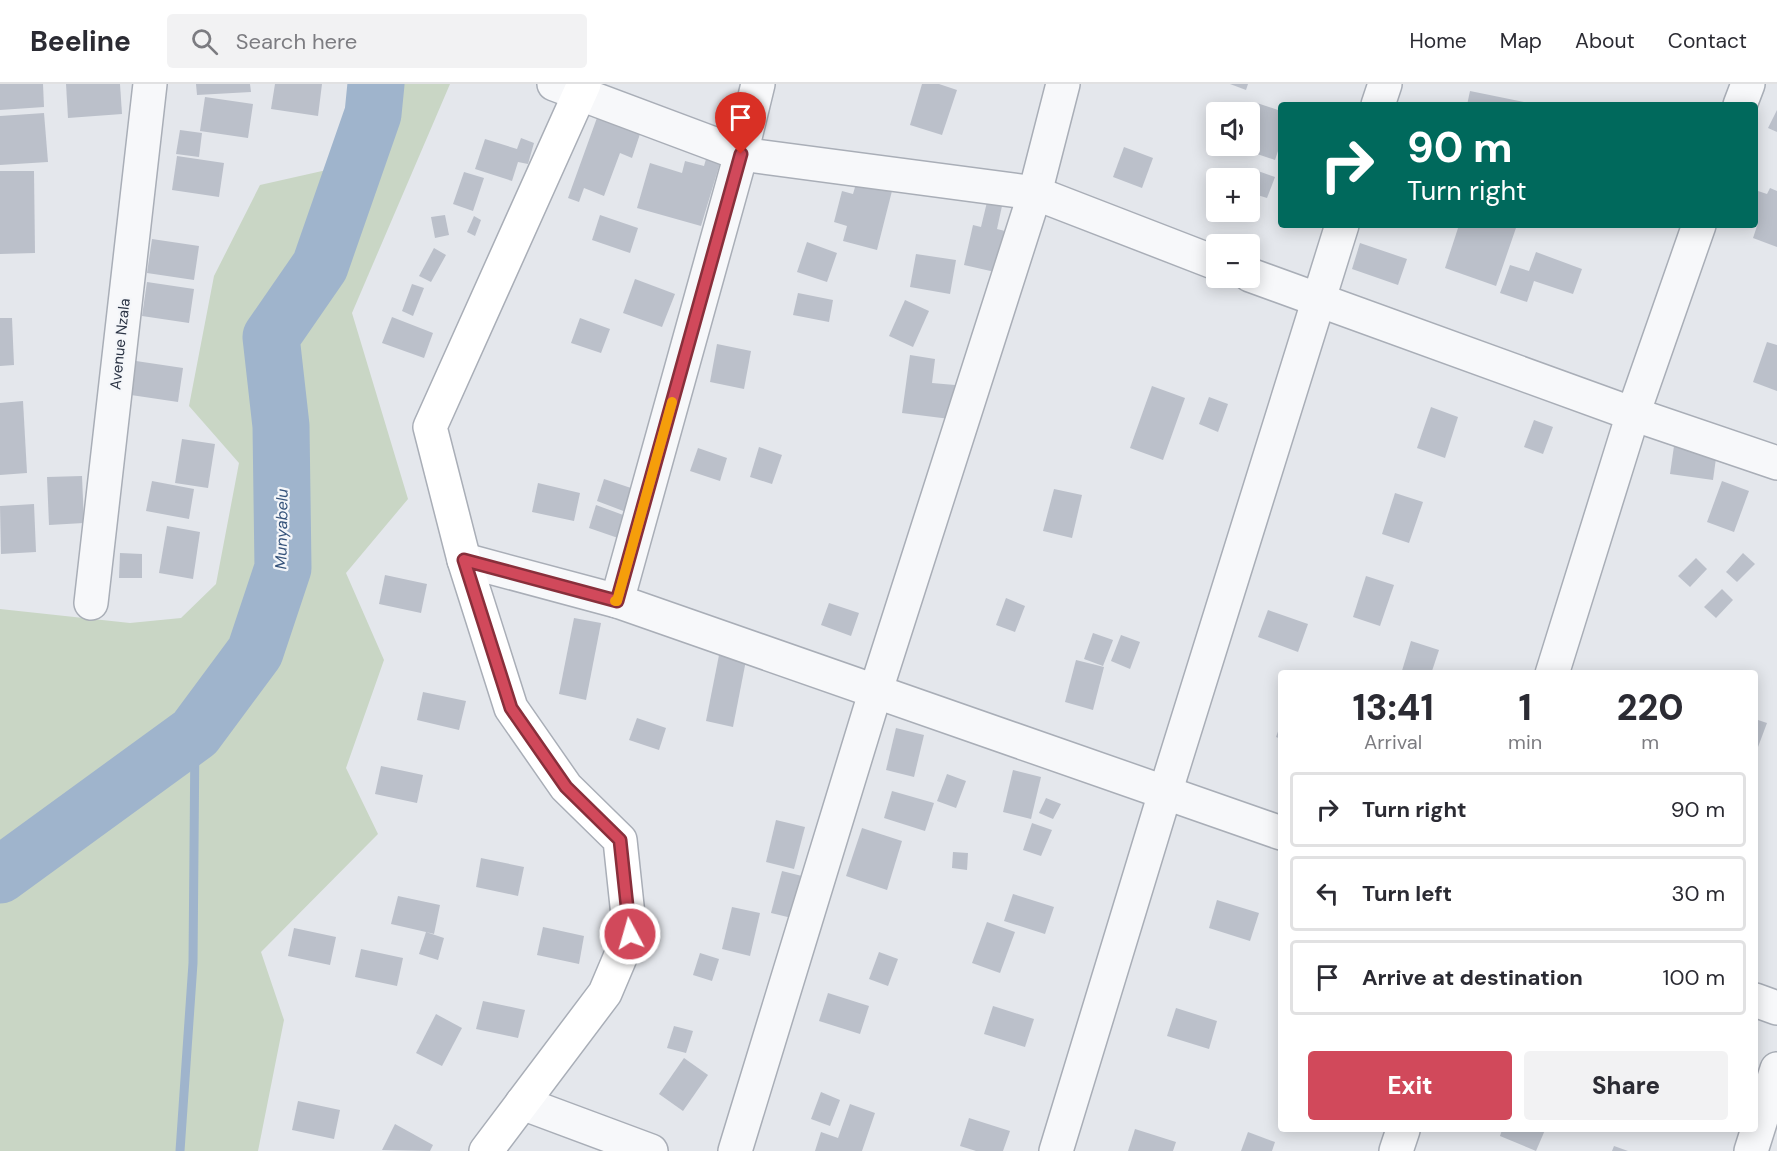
<!DOCTYPE html>
<meta charset="utf-8">
<style>
body{margin:0;font-family:"DM Sans",sans-serif;background:#f2f2f3;color:#2b2b33;height:100vh;display:flex;flex-direction:column;font-size:22px;white-space:nowrap}
*{box-sizing:border-box;margin:0}
p{font-size:20px;color:#7c7c81}
.icon{flex:none;width:33px;height:33px;fill:none;stroke:currentColor;stroke-width:2;stroke-linecap:round;stroke-linejoin:round}
.map{position:relative;flex:1;overflow:hidden}
.sheet{position:absolute;left:1278px;top:586px;width:480px;height:462px;display:flex;flex-direction:column;background:#fff;border-radius:6px;box-shadow:0 3px 15px #0003}
.sheet>*{flex:none}
.guide{position:absolute;left:1278px;top:18px;width:480px;height:126px;border-radius:6px;box-shadow:0 3px 15px #0003;background:#00695c;color:#fff;overflow:hidden}
.buttons{position:absolute;left:1206px;top:18px;display:grid;gap:12px}
.buttons a{display:grid;place-items:center;width:54px;height:54px;border-radius:6px;background:#fff;box-shadow:0 3px 15px #0003;font-size:30px}
.pin{position:absolute;display:grid;place-items:center;width:51px;height:51px;color:#fff;margin:-62px -26px;border-radius:50% 50% 50% 0;rotate:-45deg;box-shadow:0 0 6px #0007}
.pin .icon{rotate:45deg}
.me{position:absolute;width:66px;margin:-33px;rotate:354deg;stroke-linejoin:round;filter:drop-shadow(0 0 4px #0008)}
.turn{display:flex;align-items:center;gap:21px;height:126px;padding:0 30px;font-size:27px}
.turn .icon{width:78px;height:78px;stroke-width:2.5}
.turn b{display:block;font-size:42px;line-height:51px}
.eta{display:flex;justify-content:space-evenly;align-items:center;height:102px;text-align:center}
.eta b{font-size:36px;font-weight:800;line-height:42px}
.button{display:flex;gap:12px;margin-top:auto;padding:12px 30px}
.button a{flex:1;height:69px;border-radius:6px;background:#d1495b;color:#fff;font-size:24px;font-weight:800;line-height:69px;text-align:center}
.button a+a{background:#f2f2f3;color:#2b2b33}
ul{padding:0;list-style:none}
li{display:flex;align-items:center;gap:18px;height:75px;margin:0 12px 9px;padding:0 18px;border:3px solid #e1e1e2;border-radius:6px}
li div{flex:1}
li b{display:block;font-size:22px}
li em{font-style:normal}
header{display:flex;align-items:center;gap:36px;box-sizing:border-box;height:84px;padding:0 30px;background:#fff;border-bottom:2px solid #e1e1e2}
header strong{font-size:28px}
nav{display:flex;gap:33px;margin-inline-start:auto;font-size:21px}
.search{width:420px;height:54px;background:#f2f2f3;display:flex;align-items:center;gap:15px;box-sizing:border-box;padding:0 21px;border-radius:6px;color:#7c7c81;font-size:22px}
.map>svg:first-child{display:block}
</style>
<header>
<strong>Beeline</strong>
<div class="search"><svg class="icon" aria-label="search" viewBox="0 0 24 24"><circle cx="10" cy="10" r="6"/><path d="M15 15l6 6"/></svg>Search here</div>
<nav><a>Home</a><a>Map</a><a>About</a><a>Contact</a></nav>
</header>
<div class="map">
<svg width="1777" height="1067" viewBox="0 0 1777 1067">
<rect width="100%" height="100%" fill="#e4e7ec"/>
<!-- green -->
<path fill="#c9d6c5" d="M 378,0 L 450,0 L 352,229 L 408,415 L 346,489 L 384,576 L 346,684 L 378,750 L 261,868 L 284,936 L 258,1067 L 0,1067 L 0,525 L 130,539 L 181,534 L 216,500 L 239,379 L 189,322 L 214,192 L 260,101 L 331,85 L 365,10 Z"/>
<g fill="none" stroke-linecap="round" stroke-linejoin="round">
<!-- stream -->
<path stroke="#9fb4cc" stroke-width="9" d="M 180,1067 L 193,879 L 195,649"/>
<!-- river -->
<path stroke="#9fb4cc" stroke-width="57" d="M 0,791 L 195,649 L 255,568 L 283,484 L 281,342 L 271,253 L 320,182 L 373,30 L 376,0"/>
</g>
<!-- building -->
<g fill="#bbc0ca">
<path d="M 0,0 L 43,0 L 44,23 L 0,26 Z"/>
<path d="M 66,0 L 120,0 L 122,30 L 68,34 Z"/>
<path d="M 196,0 L 250,0 L 251,8 L 197,11 Z"/>
<path d="M 275,0 L 322,0 L 318,32 L 271,25 Z"/>
<path d="M 922,0 L 939,0 L 957,6 L 942,51 L 910,41 Z"/>
<path d="M 1230,0 L 1248,0 L 1246,6 Z"/>
<path d="M 1470,7 L 1524,18 L 1523,21 L 1467,21 Z"/>
<path d="M 205,13 L 253,20 L 248,54 L 200,47 Z"/>
<path d="M 1257,19 L 1281,27 L 1281,58 L 1275,76 L 1242,65 L 1244,62 L 1250,62 L 1250,43 Z"/>
<path d="M 1777,26 L 1777,48 L 1768,44 Z"/>
<path d="M 44,29 L 48,78 L 0,81 L 0,32 Z"/>
<path d="M 598,31 L 641,47 L 632,74 L 620,69 L 604,112 L 584,104 L 579,118 L 568,114 Z"/>
<path d="M 180,46 L 202,49 L 199,73 L 176,70 Z"/>
<path d="M 521,54 L 534,59 L 528,80 L 518,78 L 512,97 L 475,85 L 485,55 L 517,65 Z"/>
<path d="M 1124,63 L 1153,74 L 1142,104 L 1113,93 Z"/>
<path d="M 177,72 L 224,79 L 219,113 L 172,106 Z"/>
<path d="M 706,75 L 720,79 L 701,142 L 637,124 L 650,79 L 682,89 L 685,77 L 704,82 Z"/>
<path d="M 0,87 L 34,87 L 35,169 L 0,170 Z"/>
<path d="M 1258,87 L 1275,93 L 1267,114 L 1251,109 Z"/>
<path d="M 464,88 L 484,94 L 473,127 L 453,120 Z"/>
<path d="M 858,93 L 893,103 L 877,166 L 843,157 L 847,142 L 834,138 L 842,107 L 853,110 Z"/>
<path d="M 1770,104 L 1777,107 L 1777,163 L 1753,154 L 1758,139 L 1755,138 L 1755,106 L 1767,110 Z"/>
<path d="M 987,118 L 1002,122 L 997,145 L 1005,147 L 995,188 L 964,181 L 973,141 L 981,143 Z"/>
<path d="M 445,131 L 449,151 L 435,154 L 431,133 Z"/>
<path d="M 600,131 L 638,144 L 630,169 L 592,156 Z"/>
<path d="M 474,132 L 481,136 L 475,152 L 467,148 Z"/>
<path d="M 1459,141 L 1517,141 L 1496,202 L 1445,184 Z"/>
<path d="M 152,155 L 199,162 L 194,196 L 147,189 Z"/>
<path d="M 807,158 L 837,169 L 827,198 L 797,188 Z"/>
<path d="M 1360,159 L 1407,175 L 1398,201 L 1352,185 Z"/>
<path d="M 434,164 L 446,171 L 431,198 L 419,192 Z"/>
<path d="M 1536,168 L 1582,185 L 1573,210 L 1534,197 L 1527,218 L 1500,209 L 1510,181 L 1529,187 Z"/>
<path d="M 916,170 L 956,176 L 950,210 L 910,203 Z"/>
<path d="M 635,195 L 675,210 L 662,243 L 623,229 Z"/>
<path d="M 147,198 L 194,205 L 189,239 L 142,232 Z"/>
<path d="M 412,200 L 424,204 L 413,232 L 402,227 Z"/>
<path d="M 798,209 L 833,216 L 829,238 L 793,231 Z"/>
<path d="M 905,216 L 929,227 L 913,263 L 889,252 Z"/>
<path d="M 392,233 L 433,249 L 424,274 L 382,259 Z"/>
<path d="M 0,234 L 12,234 L 14,281 L 0,282 Z"/>
<path d="M 580,234 L 610,245 L 601,269 L 571,259 Z"/>
<path d="M 1767,258 L 1777,261 L 1777,307 L 1753,298 Z"/>
<path d="M 717,260 L 751,267 L 744,305 L 710,298 Z"/>
<path d="M 910,271 L 935,275 L 932,299 L 955,301 L 950,335 L 902,329 Z"/>
<path d="M 136,277 L 183,284 L 178,318 L 131,311 Z"/>
<path d="M 1152,302 L 1185,314 L 1163,376 L 1130,364 Z"/>
<path d="M 1209,313 L 1228,320 L 1218,348 L 1199,340 Z"/>
<path d="M 23,317 L 27,389 L 0,391 L 0,319 Z"/>
<path d="M 1431,323 L 1458,333 L 1445,374 L 1417,364 Z"/>
<path d="M 1534,336 L 1553,343 L 1543,370 L 1524,363 Z"/>
<path d="M 182,355 L 215,360 L 208,404 L 175,399 Z"/>
<path d="M 1674,362 L 1717,367 L 1713,396 L 1670,390 Z"/>
<path d="M 759,363 L 782,371 L 772,400 L 750,393 Z"/>
<path d="M 698,364 L 727,374 L 720,397 L 690,387 Z"/>
<path d="M 82,392 L 84,439 L 49,441 L 47,393 Z"/>
<path d="M 604,395 L 634,405 L 626,428 L 597,417 Z"/>
<path d="M 152,397 L 194,405 L 189,435 L 146,427 Z"/>
<path d="M 1722,397 L 1749,407 L 1734,448 L 1707,438 Z"/>
<path d="M 538,399 L 580,409 L 574,437 L 532,428 Z"/>
<path d="M 1054,405 L 1082,411 L 1072,454 L 1043,447 Z"/>
<path d="M 1395,409 L 1423,418 L 1409,459 L 1382,450 Z"/>
<path d="M 34,420 L 36,468 L 1,470 L 0,422 Z"/>
<path d="M 596,421 L 626,432 L 618,454 L 589,444 Z"/>
<path d="M 167,442 L 200,448 L 193,495 L 159,489 Z"/>
<path d="M 120,469 L 142,470 L 142,494 L 119,494 Z"/>
<path d="M 1743,469 L 1755,480 L 1737,498 L 1726,488 Z"/>
<path d="M 1696,474 L 1707,485 L 1690,503 L 1678,492 Z"/>
<path d="M 385,491 L 427,500 L 421,529 L 379,520 Z"/>
<path d="M 1366,492 L 1394,501 L 1380,542 L 1353,533 Z"/>
<path d="M 1722,505 L 1733,516 L 1716,534 L 1704,523 Z"/>
<path d="M 1006,514 L 1025,522 L 1015,548 L 996,541 Z"/>
<path d="M 829,519 L 859,529 L 851,552 L 821,541 Z"/>
<path d="M 1268,526 L 1308,540 L 1298,568 L 1258,553 Z"/>
<path d="M 574,534 L 601,539 L 586,616 L 559,610 Z"/>
<path d="M 1093,549 L 1113,556 L 1103,582 L 1084,575 Z"/>
<path d="M 1121,551 L 1140,558 L 1130,585 L 1111,577 Z"/>
<path d="M 1411,557 L 1439,566 L 1431,590 L 1401,590 Z"/>
<path d="M 721,561 L 748,566 L 733,643 L 706,637 Z"/>
<path d="M 1076,576 L 1104,583 L 1093,626 L 1065,618 Z"/>
<path d="M 1610,586 L 1626,588 L 1626,590 L 1609,590 Z"/>
<path d="M 423,608 L 466,617 L 459,646 L 417,636 Z"/>
<path d="M 637,634 L 666,644 L 659,666 L 629,656 Z"/>
<path d="M 1755,635 L 1767,639 L 1755,671 Z"/>
<path d="M 1281,639 L 1281,655 L 1276,653 Z"/>
<path d="M 896,644 L 924,651 L 914,693 L 886,686 Z"/>
<path d="M 381,682 L 423,691 L 417,719 L 375,710 Z"/>
<path d="M 1013,686 L 1041,693 L 1031,735 L 1003,728 Z"/>
<path d="M 947,690 L 966,697 L 956,724 L 937,717 Z"/>
<path d="M 892,707 L 934,719 L 925,747 L 884,734 Z"/>
<path d="M 1046,714 L 1061,720 L 1053,735 L 1039,729 Z"/>
<path d="M 776,736 L 805,743 L 794,785 L 766,778 Z"/>
<path d="M 1032,739 L 1052,746 L 1041,772 L 1023,766 Z"/>
<path d="M 862,744 L 902,757 L 887,806 L 846,792 Z"/>
<path d="M 953,768 L 968,769 L 967,786 L 952,784 Z"/>
<path d="M 481,774 L 524,783 L 518,812 L 476,803 Z"/>
<path d="M 782,787 L 810,794 L 800,836 L 771,829 Z"/>
<path d="M 1013,810 L 1054,823 L 1045,850 L 1004,837 Z"/>
<path d="M 398,812 L 440,821 L 434,850 L 426,848 L 444,854 L 438,876 L 419,870 L 426,848 L 391,840 Z"/>
<path d="M 1217,816 L 1259,829 L 1250,857 L 1209,844 Z"/>
<path d="M 732,823 L 760,829 L 750,872 L 722,865 Z"/>
<path d="M 987,838 L 1015,848 L 1000,889 L 972,879 Z"/>
<path d="M 543,843 L 584,852 L 579,880 L 537,871 Z"/>
<path d="M 294,844 L 336,853 L 330,881 L 288,872 Z"/>
<path d="M 361,865 L 403,874 L 397,902 L 355,893 Z"/>
<path d="M 879,868 L 898,875 L 888,902 L 869,895 Z"/>
<path d="M 700,869 L 719,875 L 712,897 L 693,891 Z"/>
<path d="M 828,909 L 869,922 L 860,950 L 819,937 Z"/>
<path d="M 483,917 L 525,926 L 518,954 L 476,945 Z"/>
<path d="M 993,922 L 1034,935 L 1025,963 L 984,950 Z"/>
<path d="M 1176,924 L 1217,937 L 1209,965 L 1167,952 Z"/>
<path d="M 436,930 L 462,944 L 442,982 L 416,969 Z"/>
<path d="M 674,942 L 693,947 L 686,969 L 667,964 Z"/>
<path d="M 684,974 L 708,991 L 683,1027 L 659,1010 Z"/>
<path d="M 821,1008 L 840,1016 L 830,1042 L 811,1035 Z"/>
<path d="M 298,1017 L 340,1026 L 334,1055 L 292,1046 Z"/>
<path d="M 850,1020 L 875,1029 L 862,1067 L 815,1067 L 821,1048 L 838,1054 Z"/>
<path d="M 969,1034 L 1010,1047 L 1003,1067 L 976,1067 L 960,1062 Z"/>
<path d="M 395,1040 L 433,1061 L 430,1067 L 382,1066 Z"/>
<path d="M 1135,1045 L 1176,1058 L 1173,1067 L 1128,1067 Z"/>
<path d="M 1502,1046 L 1545,1046 L 1536,1067 L 1500,1052 Z"/>
<path d="M 1248,1048 L 1275,1058 L 1272,1067 L 1241,1067 Z"/>
<path d="M 1614,1062 L 1628,1067 L 1612,1067 Z"/>
</g>
<g fill="none" stroke-linecap="round" stroke-linejoin="round">
<!-- street casing -->
<g stroke="#a9aeb7" stroke-width="36">
<g id="street">
<path d="M 554,0 L 741,70 L 1035,109 L 1216,179"/>
<path d="M 1378,21 L 1385,0"/>
<path d="M 1740,21 L 1748,0"/>
<path d="M 1250,191 L 1633,330 L 1777,379"/>
<path d="M 464,476 L 617,517 L 1281,749"/>
<path d="M 617,517 L 741,70 L 758,0"/>
<path d="M 91,519 L 150,0"/>
<path d="M 1552,590 L 1633,330 L 1699,141"/>
<path d="M 1755,916 L 1777,924"/>
<path d="M 522,1019 L 651,1067"/>
<path d="M 735,1067 L 876,606 L 1035,109 L 1063,0"/>
<path d="M 1056,1067 L 1165,709 L 1342,141"/>
<path d="M 1396,1067 L 1403,1046"/>
<path d="M 1751,1067 L 1777,985"/>
</g>
</g>
<!-- secondary casing -->
<g stroke="#a9aeb7" stroke-width="36">
<path id="secondary" d="M 486,1067 L 605,909 L 630,850 L 620,756 L 566,703 L 511,624 L 464,476 L 430,343 L 584,0"/>
</g>
<!-- street -->
<use href="#street" stroke="#f7f8fa" stroke-width="33"/>
<!-- secondary -->
<use href="#secondary" stroke="#fff" stroke-width="33"/>
</g>
<g fill="none" stroke-linecap="round" stroke-linejoin="round">
<!-- route casing -->
<g stroke="#882f3b" stroke-width="15">
<path id="route" d="M 630,850 L 620,756 L 566,703 L 511,624 L 464,476 L 617,517 L 741,70"/>
</g>
<!-- route -->
<use href="#route" stroke="#d1495b" stroke-width="10"/>
<!-- slow -->
<path stroke="#f59e0b" stroke-width="10" d="M 615,517 L 617,517 L 672,318"/>
</g>
<g text-anchor="middle" stroke-width="4.5" stroke-linejoin="round" paint-order="stroke">
<!-- street labels -->
<g font-size="15" fill="#2b3445" stroke="#f4f6f9">
<text transform="translate(120 260) rotate(-84)" y="5">Avenue Nzala</text>
</g>
<!-- water labels -->
<g font-size="16" font-style="italic" fill="#34527a" stroke="#f4f6f9">
<text transform="translate(281 445) rotate(-89)" y="6">Munyabelu</text>
</g>
</g>
</svg>
<div class="buttons">
<a><svg class="icon" aria-label="sound" viewBox="0 0 24 24"><path d="M4 9h4l5-4v14l-5-4H4zM17 9q2 3 0 6"/></svg></a>
<a>+</a>
<a>−</a>
</div>
<div class="pin" style="left:741px;top:70px;background:#d93025"><svg class="icon" aria-label="arrive" viewBox="0 0 24 24"><path d="M6 21V4h12l-3 4 3 4H6"/></svg></div>
<svg class="me" style="left:630px;top:850px" viewBox="-20 -20 40 40"><circle r="17" fill="#d1495b" stroke="#fff" stroke-width="3"/><path d="M0-11L8 9 0 5-8 9z" fill="#fff"/></svg>
<div class="guide">
<div class="turn"><svg class="icon" aria-label="right" viewBox="0 0 24 24"><path d="M7 20v-9h11M14 6l5 5-5 5"/></svg><div><b>90 m</b>Turn right</div></div>
</div>
<section class="sheet">
<div class="eta">
<div><b>13:41</b><p>Arrival</p></div>
<div><b>1</b><p>min</p></div>
<div><b>220</b><p>m</p></div>
</div>
<ul>
<li><svg class="icon" aria-label="right" viewBox="0 0 24 24"><path d="M7 20v-9h11M14 6l5 5-5 5"/></svg><div><b>Turn right</b></div><em>90 m</em></li>
<li><svg class="icon" aria-label="left" viewBox="0 0 24 24"><path d="M17 20v-9H6M10 6l-5 5 5 5"/></svg><div><b>Turn left</b></div><em>30 m</em></li>
<li><svg class="icon" aria-label="arrive" viewBox="0 0 24 24"><path d="M6 21V4h12l-3 4 3 4H6"/></svg><div><b>Arrive at destination</b></div><em>100 m</em></li>
</ul>
<div class="button"><a>Exit</a><a>Share</a></div>
</section>
</div>
